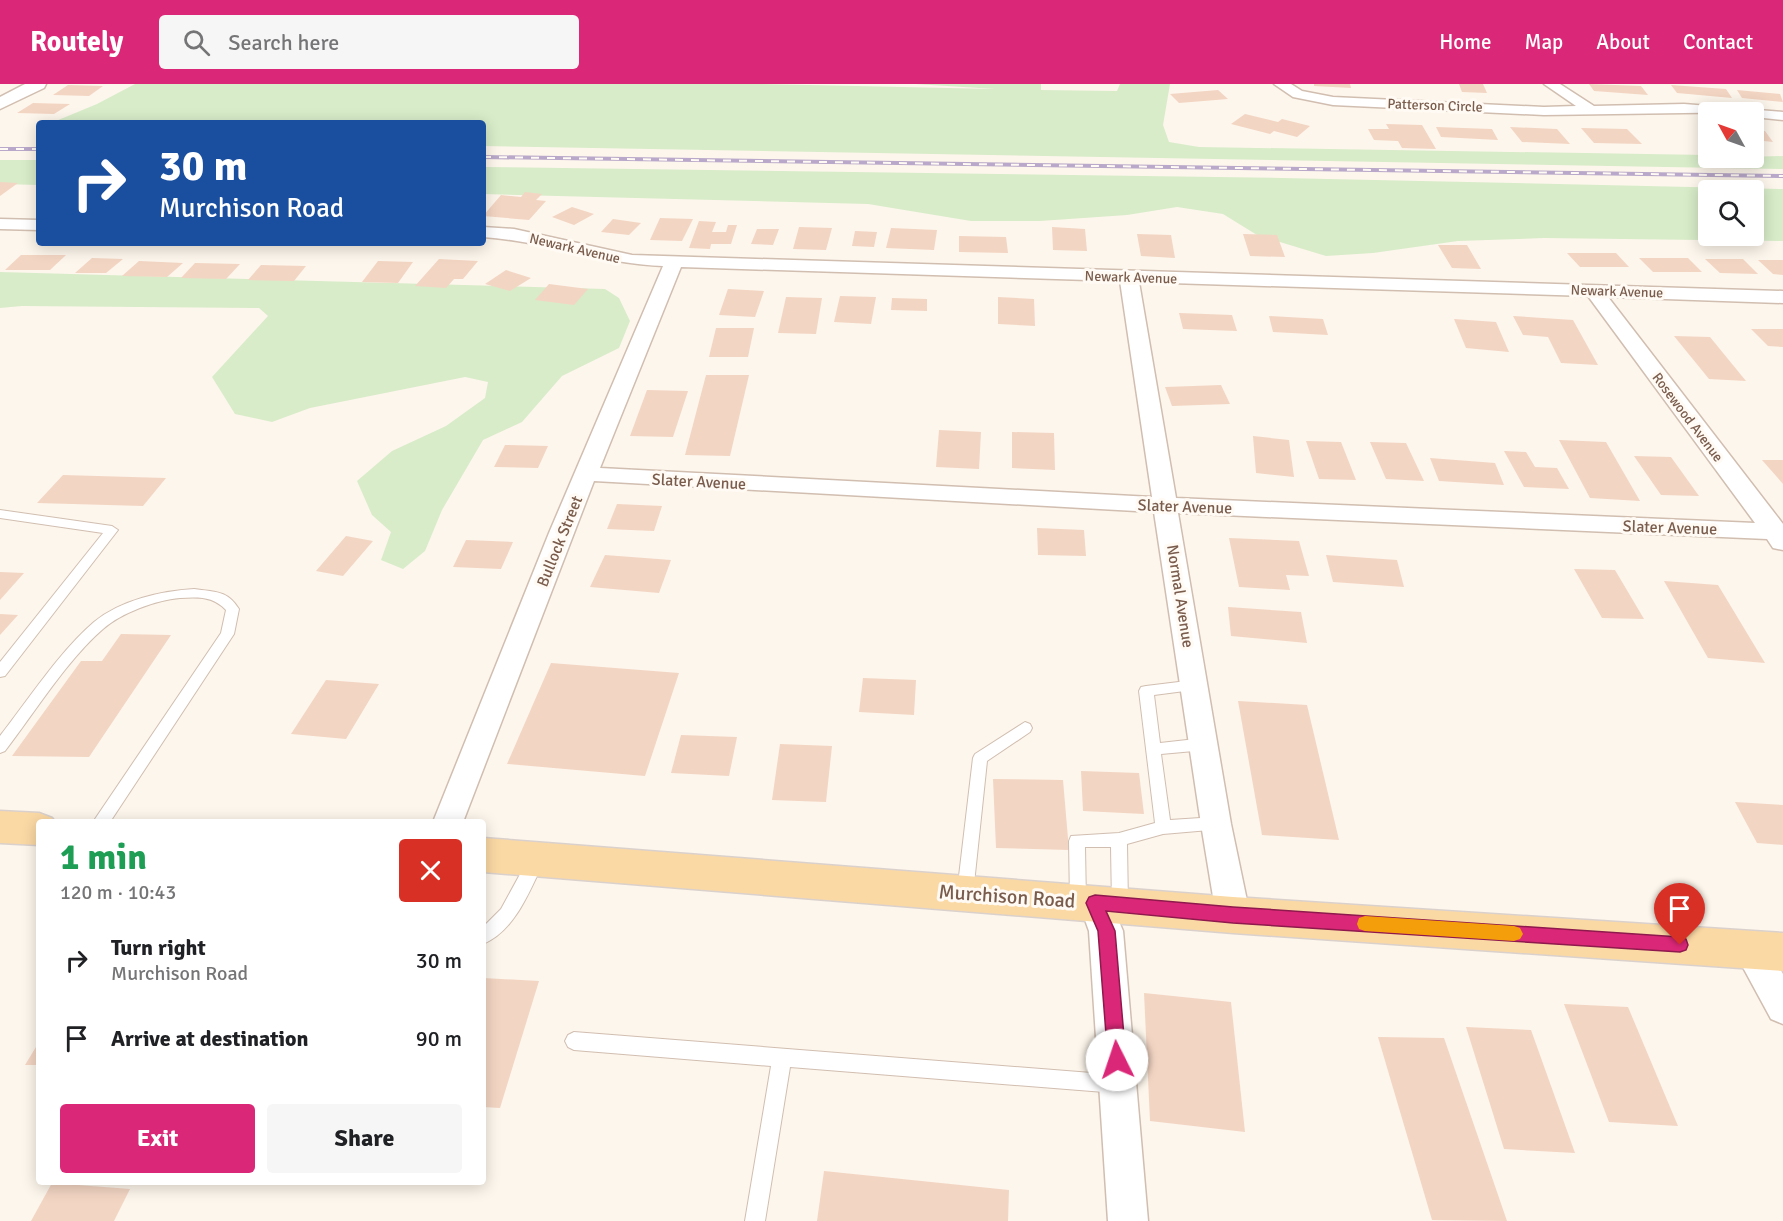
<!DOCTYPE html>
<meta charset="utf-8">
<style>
body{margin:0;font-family:Signika,sans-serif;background:#f6f6f6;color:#202124;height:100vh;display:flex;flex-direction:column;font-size:22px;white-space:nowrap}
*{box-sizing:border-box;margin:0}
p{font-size:20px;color:#757577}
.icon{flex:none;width:33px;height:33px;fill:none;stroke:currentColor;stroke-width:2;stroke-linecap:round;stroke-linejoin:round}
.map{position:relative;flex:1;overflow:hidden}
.drawer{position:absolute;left:36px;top:735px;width:450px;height:366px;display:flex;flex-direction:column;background:#fff;border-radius:6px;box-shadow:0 3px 15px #0003}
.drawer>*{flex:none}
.hud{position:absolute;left:36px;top:36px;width:450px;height:126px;border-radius:6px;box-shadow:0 3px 15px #0003;background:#1a4fa0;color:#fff;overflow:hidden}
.needle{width:39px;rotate:310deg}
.fabs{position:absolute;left:1698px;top:18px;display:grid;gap:12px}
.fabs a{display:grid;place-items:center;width:66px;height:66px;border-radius:6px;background:#fff;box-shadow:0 3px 15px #0003;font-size:30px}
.pin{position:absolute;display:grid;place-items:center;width:51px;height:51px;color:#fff;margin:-62px -26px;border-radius:50% 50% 50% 0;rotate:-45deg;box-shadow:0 0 6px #0007}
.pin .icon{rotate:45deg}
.me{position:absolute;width:66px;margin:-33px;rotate:356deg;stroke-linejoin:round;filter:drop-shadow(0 0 4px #0008)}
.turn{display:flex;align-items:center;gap:21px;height:126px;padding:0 24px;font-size:27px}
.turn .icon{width:78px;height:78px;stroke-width:2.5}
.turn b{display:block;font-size:42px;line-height:51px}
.round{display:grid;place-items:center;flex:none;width:63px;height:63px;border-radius:6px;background:#f6f6f6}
.summary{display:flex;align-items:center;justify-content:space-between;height:102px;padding:0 24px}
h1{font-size:36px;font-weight:700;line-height:45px;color:#1e9e55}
.button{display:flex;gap:12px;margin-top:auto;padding:12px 24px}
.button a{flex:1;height:69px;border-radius:6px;background:#db2777;color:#fff;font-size:24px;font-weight:700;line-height:69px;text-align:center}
.button a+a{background:#f6f6f6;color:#202124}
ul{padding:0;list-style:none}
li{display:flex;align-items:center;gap:18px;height:78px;padding:0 24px}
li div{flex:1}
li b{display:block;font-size:22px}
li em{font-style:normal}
header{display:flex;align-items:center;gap:36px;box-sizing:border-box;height:84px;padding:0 30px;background:#db2777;color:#fff}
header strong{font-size:28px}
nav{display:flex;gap:33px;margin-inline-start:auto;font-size:21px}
.search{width:420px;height:54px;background:#f6f6f6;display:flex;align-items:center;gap:15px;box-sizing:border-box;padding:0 21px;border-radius:6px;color:#757577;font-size:22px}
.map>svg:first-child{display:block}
</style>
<header>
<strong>Routely</strong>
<div class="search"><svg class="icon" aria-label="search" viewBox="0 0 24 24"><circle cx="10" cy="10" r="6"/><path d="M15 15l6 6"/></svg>Search here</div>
<nav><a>Home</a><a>Map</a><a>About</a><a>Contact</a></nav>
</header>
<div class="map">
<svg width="1783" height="1137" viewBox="0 0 1783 1137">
<rect width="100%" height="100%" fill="#fdf6ec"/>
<!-- green -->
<g fill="#d8ecc9" fill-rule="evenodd">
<path d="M 135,0 L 761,0 L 995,5 L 915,0 L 1041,0 L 1041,6 L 1117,7 L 1120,0 L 1170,0 L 1163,41 L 1169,58 L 1199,63 L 1708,71 L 1708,74 L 1783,72 L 1783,85 L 483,62 L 483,39 L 51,39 L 97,20 Z"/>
<path d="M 0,76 L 39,76 L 39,101 L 0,100 Z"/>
<path d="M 483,83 L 1282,94 L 1783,105 L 1783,157 L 1544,154 L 1458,157 L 1373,169 L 1326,172 L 1257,151 L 1223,130 L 1177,123 L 1127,131 L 1040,137 L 971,137 L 868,120 L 483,110 ZM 1708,106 L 1754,106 L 1754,152 L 1708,152 Z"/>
<path d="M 0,188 L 605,205 L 619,214 L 630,237 L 619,264 L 562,292 L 522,338 L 483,356 L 442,426 L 425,467 L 403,485 L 381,476 L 391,448 L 372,431 L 357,397 L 392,367 L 446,342 L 485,314 L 488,298 L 465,293 L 310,324 L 272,338 L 235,330 L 212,293 L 268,232 L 259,224 L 22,222 L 0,224 Z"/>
</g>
<!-- building -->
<g fill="#f3d5c3">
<path d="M 1314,0 L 1350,0 L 1351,4 L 1314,2 Z"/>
<path d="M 1459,0 L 1483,0 L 1487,9 L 1462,8 Z"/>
<path d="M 1589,0 L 1641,2 L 1648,11 L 1594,7 Z"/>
<path d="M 68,1 L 103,2 L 89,12 L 53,11 Z"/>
<path d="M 1671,1 L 1726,5 L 1732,14 L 1677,9 Z"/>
<path d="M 1218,6 L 1228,15 L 1179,19 L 1170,10 Z"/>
<path d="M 1737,6 L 1780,10 L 1783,18 L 1742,14 Z"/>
<path d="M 33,19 L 70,20 L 54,30 L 17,29 Z"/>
<path d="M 1245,30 L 1278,38 L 1282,35 L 1310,42 L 1297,53 L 1274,47 L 1270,50 L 1231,40 Z"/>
<path d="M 1386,40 L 1422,41 L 1436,65 L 1402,64 L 1398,57 L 1374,56 L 1368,45 L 1389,45 Z"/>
<path d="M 1436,43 L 1492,45 L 1498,56 L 1441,53 Z"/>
<path d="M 1510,43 L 1557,45 L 1570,60 L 1522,58 Z"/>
<path d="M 1581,44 L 1627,45 L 1642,60 L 1594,59 Z"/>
<path d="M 1754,47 L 1765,47 L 1773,58 L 1754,56 Z"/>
<path d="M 0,98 L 18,99 L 0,112 Z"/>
<path d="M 525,108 L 542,110 L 536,116 L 546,117 L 529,136 L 483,132 L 501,111 L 521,113 Z"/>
<path d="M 572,123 L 594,130 L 574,141 L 552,133 Z"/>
<path d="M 660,134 L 693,135 L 682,157 L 650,156 Z"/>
<path d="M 613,135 L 641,139 L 629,151 L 601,148 Z"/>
<path d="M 699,137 L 716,138 L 712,148 L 726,148 L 728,141 L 737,141 L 731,160 L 711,160 L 710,165 L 689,164 Z"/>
<path d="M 799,143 L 832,144 L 826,166 L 793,165 Z"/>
<path d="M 1052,143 L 1085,145 L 1087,167 L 1053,166 Z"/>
<path d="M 891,144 L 937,146 L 934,166 L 886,164 Z"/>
<path d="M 757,145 L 779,145 L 773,161 L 751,160 Z"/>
<path d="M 855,147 L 877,148 L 874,163 L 852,162 Z"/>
<path d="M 1137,150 L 1171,151 L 1175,174 L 1141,172 Z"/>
<path d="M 1243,150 L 1277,151 L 1285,173 L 1250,172 Z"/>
<path d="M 959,152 L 1006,153 L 1008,169 L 959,168 Z"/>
<path d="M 1438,161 L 1467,161 L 1481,185 L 1452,184 Z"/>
<path d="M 1567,169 L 1616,169 L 1629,183 L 1580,183 Z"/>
<path d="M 21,171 L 66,171 L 50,186 L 5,186 Z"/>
<path d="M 92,174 L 123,175 L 106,189 L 75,189 Z"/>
<path d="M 1639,174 L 1688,174 L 1702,188 L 1653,188 Z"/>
<path d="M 439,175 L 478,177 L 463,195 L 454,195 L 446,204 L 415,202 Z"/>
<path d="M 1705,175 L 1743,175 L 1758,190 L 1720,189 Z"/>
<path d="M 1758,176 L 1783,176 L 1783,191 L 1773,190 Z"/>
<path d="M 139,177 L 183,179 L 167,193 L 122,192 Z"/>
<path d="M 378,177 L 413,178 L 398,199 L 362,198 Z"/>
<path d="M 195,179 L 240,180 L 226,195 L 181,194 Z"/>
<path d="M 261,181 L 306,182 L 294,197 L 248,196 Z"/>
<path d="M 506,186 L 531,194 L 510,207 L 485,200 Z"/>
<path d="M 549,200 L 588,205 L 574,221 L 535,216 Z"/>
<path d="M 728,205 L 764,207 L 755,233 L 719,231 Z"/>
<path d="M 840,212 L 876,213 L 871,240 L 834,238 Z"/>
<path d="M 786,213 L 822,214 L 816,250 L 778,249 Z"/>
<path d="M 998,213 L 1034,215 L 1035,242 L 998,240 Z"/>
<path d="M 892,214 L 927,215 L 927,227 L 891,226 Z"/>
<path d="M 1179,229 L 1232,231 L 1237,247 L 1183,245 Z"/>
<path d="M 1269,232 L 1323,235 L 1328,251 L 1273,248 Z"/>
<path d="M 1513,232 L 1573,236 L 1598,281 L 1561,279 L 1548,253 L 1523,251 Z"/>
<path d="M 1454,235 L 1496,238 L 1509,268 L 1466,264 Z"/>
<path d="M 716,244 L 754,244 L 748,273 L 709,273 Z"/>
<path d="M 1751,245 L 1783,245 L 1783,263 L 1768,262 Z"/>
<path d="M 1674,252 L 1710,253 L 1746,297 L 1709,295 Z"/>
<path d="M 706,291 L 749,291 L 730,372 L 685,371 Z"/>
<path d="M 1221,301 L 1230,320 L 1172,322 L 1165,303 Z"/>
<path d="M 647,306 L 688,307 L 673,353 L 630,352 Z"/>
<path d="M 939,346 L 981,348 L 979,385 L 936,383 Z"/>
<path d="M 1012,348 L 1054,349 L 1055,386 L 1012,384 Z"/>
<path d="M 1253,352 L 1289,356 L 1294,393 L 1256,389 Z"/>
<path d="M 1559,356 L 1606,358 L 1640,417 L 1590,414 Z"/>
<path d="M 1306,357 L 1341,358 L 1356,396 L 1319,395 Z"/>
<path d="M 1370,358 L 1406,359 L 1424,397 L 1386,395 Z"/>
<path d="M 505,361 L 548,362 L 538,384 L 494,383 Z"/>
<path d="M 1504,367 L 1526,368 L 1535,383 L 1557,384 L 1569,405 L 1524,403 Z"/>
<path d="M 1634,372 L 1671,373 L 1699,412 L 1661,411 Z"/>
<path d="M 1430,374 L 1495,379 L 1504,401 L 1439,397 Z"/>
<path d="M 1762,376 L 1783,376 L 1783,400 Z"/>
<path d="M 63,391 L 166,394 L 143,422 L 37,419 Z"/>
<path d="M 617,420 L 662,422 L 654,447 L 607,445 Z"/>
<path d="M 1037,444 L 1084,446 L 1086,472 L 1038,471 Z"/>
<path d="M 346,452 L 373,457 L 343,492 L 316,487 Z"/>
<path d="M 1229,454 L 1299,457 L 1309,492 L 1286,491 L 1290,506 L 1239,503 Z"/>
<path d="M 466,456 L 513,458 L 501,485 L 453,483 Z"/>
<path d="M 605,471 L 671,476 L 659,509 L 590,503 Z"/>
<path d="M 1326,471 L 1397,476 L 1404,503 L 1333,498 Z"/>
<path d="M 1574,485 L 1615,486 L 1644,535 L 1602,534 Z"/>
<path d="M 0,488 L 24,489 L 0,516 Z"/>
<path d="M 1664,497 L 1718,501 L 1765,579 L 1708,574 Z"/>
<path d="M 1228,523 L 1301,528 L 1307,559 L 1231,552 Z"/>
<path d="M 0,530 L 18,531 L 0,551 Z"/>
<path d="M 121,550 L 171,551 L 89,673 L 12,672 L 81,577 L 102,577 Z"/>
<path d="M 551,579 L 679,589 L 645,692 L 507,680 Z"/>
<path d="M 863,594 L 916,596 L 914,631 L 859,628 Z"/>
<path d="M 326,596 L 379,600 L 346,655 L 291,650 Z"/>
<path d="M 1238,617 L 1307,621 L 1339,756 L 1262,751 Z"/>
<path d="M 681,651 L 737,653 L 729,692 L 671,689 Z"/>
<path d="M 780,660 L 832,662 L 826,718 L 772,716 Z"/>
<path d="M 1081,687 L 1139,689 L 1144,730 L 1083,727 Z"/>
<path d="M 993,695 L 1063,696 L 1069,766 L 996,764 Z"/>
<path d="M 1735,718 L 1783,721 L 1783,761 L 1757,759 Z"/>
<path d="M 483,894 L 539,897 L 500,1024 L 483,1023 Z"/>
<path d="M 1144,909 L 1231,918 L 1245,1048 L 1150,1037 Z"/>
<path d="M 1564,920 L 1628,923 L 1678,1042 L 1609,1038 Z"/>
<path d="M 1466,943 L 1531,946 L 1575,1069 L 1504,1065 Z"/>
<path d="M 1378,953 L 1444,954 L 1507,1137 L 1432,1136 Z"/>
<path d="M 39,958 L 39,981 L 25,981 Z"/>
<path d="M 824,1087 L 1009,1106 L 1008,1137 L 817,1137 Z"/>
<path d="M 52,1099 L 130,1105 L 114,1137 L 31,1137 Z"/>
</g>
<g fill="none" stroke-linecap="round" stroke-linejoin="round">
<!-- service casing -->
<g stroke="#d1beb0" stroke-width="2">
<g id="service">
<path d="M 0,426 L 112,442 L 118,446 L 5,592 L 0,593 L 0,578 L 103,449 L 0,434 Z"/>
<path d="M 194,505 C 215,508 227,506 239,525 L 234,550 L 110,738 L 93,738 L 221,549 L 226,526 C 213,512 198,513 180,514 C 156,516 121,529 103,545 C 67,576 35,628 5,667 L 0,669 L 0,652 C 28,616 60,567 94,538 C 121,516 161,507 194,505 Z"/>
<path d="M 1195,596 L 1200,597 L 1202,601 L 1200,605 L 1154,611 L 1160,659 L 1205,654 L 1210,656 L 1212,660 L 1210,664 L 1205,666 L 1161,670 L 1170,736 L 1216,733 L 1221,735 L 1224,740 L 1221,745 L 1163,750 L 1127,760 L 1128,821 L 1126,826 L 1120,828 L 1114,826 L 1112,821 L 1111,763 L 1085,763 L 1086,818 L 1084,823 L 1078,825 L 1072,823 L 1070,818 L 1069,757 L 1071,752 L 1119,749 L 1155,739 L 1139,607 L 1141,603 L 1146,602 Z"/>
<path d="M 1025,638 L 1030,640 L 1032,644 L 1030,648 L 987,677 L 973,809 L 971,814 L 965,816 L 959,814 L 957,809 L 973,674 L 975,670 Z"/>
<path d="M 536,770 L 542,772 L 544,777 C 530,806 515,847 483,860 L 483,843 L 501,825 L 530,772 Z"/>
<path d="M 574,948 L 1117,991 L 1124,993 L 1126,1000 L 1124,1007 L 1117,1009 L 790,983 L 765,1137 L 745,1137 L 771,982 L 574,966 L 568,963 L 565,957 L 568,951 Z"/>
</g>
</g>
<!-- minor casing -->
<g stroke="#d1beb0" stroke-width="3">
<g id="minor">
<path d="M 1274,0 L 1291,0 L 1302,7 L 1333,13 L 1544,23 L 1576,22 L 1544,0 L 1560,0 L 1594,22 L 1684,20 L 1783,28 L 1783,36 L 1754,33 L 1754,28 L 1544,31 L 1333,21 L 1293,13 Z"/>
<path d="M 0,135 L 39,136 L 39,146 L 0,145 Z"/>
<path d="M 483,143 L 514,145 L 632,171 L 1783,207 L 1783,219 L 1608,213 L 1783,440 L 1783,466 L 1773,464 L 1767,455 L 1178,429 L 1231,740 L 1250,831 L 1245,842 L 1233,846 L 1221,842 L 1216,831 L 1201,740 L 1154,428 L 594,397 L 463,738 L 433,738 L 549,449 L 663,182 C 602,180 544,157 483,153 ZM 681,183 L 1120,197 L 1152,413 L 600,384 ZM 1139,198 L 1588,212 L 1755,439 L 1176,414 Z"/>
<path d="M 1095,804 L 1107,809 L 1123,847 L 1148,1137 L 1108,1137 L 1089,847 L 1079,819 L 1083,809 Z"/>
<path d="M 1750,849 L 1762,854 L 1783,890 L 1783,940 L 1771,935 L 1733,865 L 1738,854 Z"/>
</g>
</g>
<!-- tertiary casing -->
<g stroke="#d1beb0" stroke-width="3">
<path id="tertiary" d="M 25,0 L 46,0 L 44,4 L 0,25 L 0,13 Z"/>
</g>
<!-- primary casing -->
<g stroke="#dad1cd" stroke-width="3">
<g id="primary">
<path d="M 0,727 L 39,729 L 52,734 L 55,738 L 39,738 L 39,761 L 0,759 Z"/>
<path d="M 483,754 L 1233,813 L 1783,849 L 1783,887 L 1233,849 L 483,788 Z"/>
</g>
</g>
<!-- service -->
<use href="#service" fill="#fff" fill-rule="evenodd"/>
<!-- minor -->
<use href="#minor" fill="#fff" fill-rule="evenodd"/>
<!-- tertiary -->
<use href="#tertiary" fill="#fff" fill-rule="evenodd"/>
<!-- primary -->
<use href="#primary" fill="#fbd9a5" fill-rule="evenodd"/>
<!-- rail casing -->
<g stroke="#b9a8c9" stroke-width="4">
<g id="rail">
<path d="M 0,65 L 39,65"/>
<path d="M 483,73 L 1783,92"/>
</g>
</g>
<!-- rail -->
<use href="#rail" stroke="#fffaf3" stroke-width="2" stroke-dasharray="8" stroke-linecap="butt"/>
</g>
<!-- route -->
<path fill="#db2777" stroke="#8e194d" stroke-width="1.5" d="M 1095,811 L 1233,823 L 1680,853 L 1686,855 L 1688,861 L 1686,866 L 1680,868 L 1233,839 L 1106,827 L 1115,847 L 1126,976 L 1124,983 L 1117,986 L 1111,983 L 1108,976 L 1098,847 L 1086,819 L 1089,813 Z"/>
<!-- slow -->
<path fill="#f59e0b" d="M 1365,832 L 1514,842 L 1520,844 L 1523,850 L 1520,855 L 1514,857 L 1365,847 L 1359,845 L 1357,840 L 1359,834 Z"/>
<g text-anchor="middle" stroke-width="6" stroke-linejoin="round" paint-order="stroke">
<!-- far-street labels -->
<g font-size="14" fill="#7a5c4d" stroke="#fffaf3">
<text transform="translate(1435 21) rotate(2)" y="5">Patterson Circle</text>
<text transform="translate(575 164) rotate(13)" y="5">Newark Avenue</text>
<text transform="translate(1131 193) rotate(2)" y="5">Newark Avenue</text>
<text transform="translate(1617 207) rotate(2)" y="5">Newark Avenue</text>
<text transform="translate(1688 333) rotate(53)" y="5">Rosewood Avenue</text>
</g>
<!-- street labels -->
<g font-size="16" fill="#7a5c4d" stroke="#fffaf3">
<text transform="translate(699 397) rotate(3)" y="6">Slater Avenue</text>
<text transform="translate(1185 422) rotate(2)" y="6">Slater Avenue</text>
<text transform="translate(1670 443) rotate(2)" y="6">Slater Avenue</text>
<text transform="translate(559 457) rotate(-68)" y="6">Bullock Street</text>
<text transform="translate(1181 512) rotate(81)" y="6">Normal Avenue</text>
</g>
<!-- near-street labels -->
<g font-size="20" fill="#7a5c4d" stroke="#fffaf3">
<text transform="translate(1007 812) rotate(4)" y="7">Murchison Road</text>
</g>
</g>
</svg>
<div class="fabs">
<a><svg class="needle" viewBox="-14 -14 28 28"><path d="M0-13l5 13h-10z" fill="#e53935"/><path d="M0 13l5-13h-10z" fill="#757577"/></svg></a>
<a><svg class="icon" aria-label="search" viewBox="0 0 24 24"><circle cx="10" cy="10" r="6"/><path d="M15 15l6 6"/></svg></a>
</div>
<div class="pin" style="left:1680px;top:861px;background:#d93025"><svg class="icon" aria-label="arrive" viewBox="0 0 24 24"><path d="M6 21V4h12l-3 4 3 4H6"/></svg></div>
<svg class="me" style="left:1117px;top:976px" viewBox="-20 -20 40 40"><circle r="19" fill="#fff"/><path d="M0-13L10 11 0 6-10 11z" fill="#db2777"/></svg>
<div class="hud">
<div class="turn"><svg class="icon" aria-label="right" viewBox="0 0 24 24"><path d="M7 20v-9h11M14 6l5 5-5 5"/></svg><div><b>30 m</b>Murchison Road</div></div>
</div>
<section class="drawer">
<div class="summary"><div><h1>1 min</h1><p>120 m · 10:43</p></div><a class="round" style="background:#d93025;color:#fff"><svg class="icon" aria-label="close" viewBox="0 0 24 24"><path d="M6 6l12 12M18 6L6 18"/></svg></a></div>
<ul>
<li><svg class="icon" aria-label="right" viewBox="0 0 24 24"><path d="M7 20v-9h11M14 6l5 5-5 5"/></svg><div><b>Turn right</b><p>Murchison Road</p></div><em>30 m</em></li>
<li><svg class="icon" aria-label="arrive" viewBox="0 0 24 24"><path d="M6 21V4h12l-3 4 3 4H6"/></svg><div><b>Arrive at destination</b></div><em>90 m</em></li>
</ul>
<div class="button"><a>Exit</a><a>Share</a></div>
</section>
</div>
